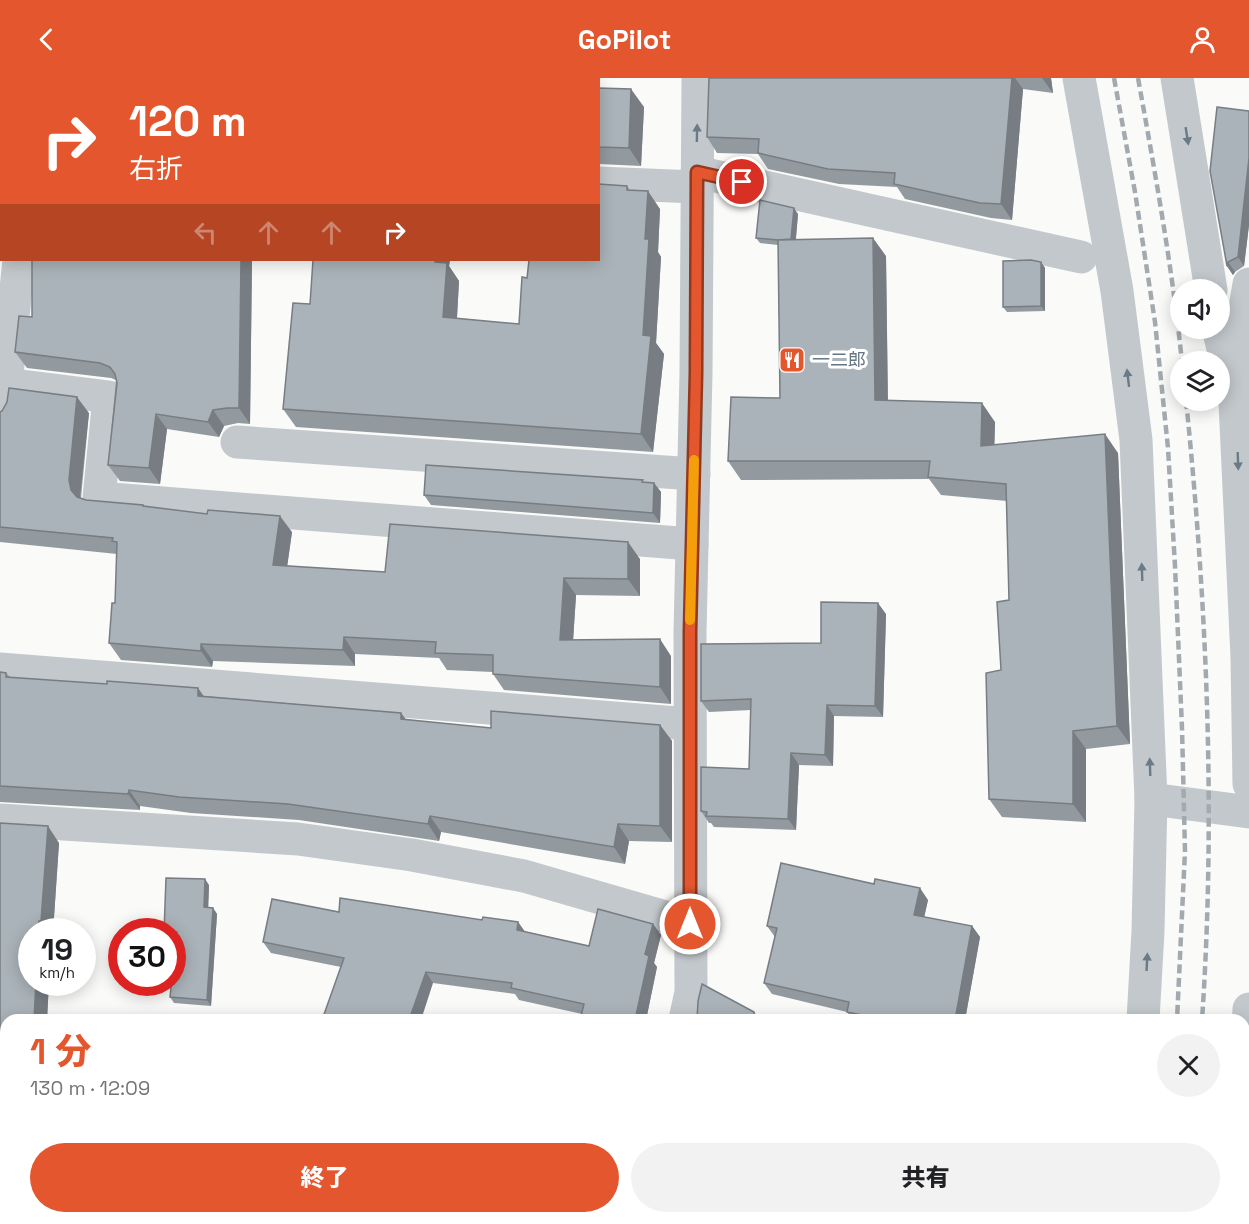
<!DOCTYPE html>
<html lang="ja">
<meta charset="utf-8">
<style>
body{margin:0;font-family:"Space Grotesk","Noto Sans JP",sans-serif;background:#f2f2f2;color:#202124;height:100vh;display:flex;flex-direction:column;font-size:22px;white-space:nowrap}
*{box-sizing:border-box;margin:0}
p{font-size:20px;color:#757577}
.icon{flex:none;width:33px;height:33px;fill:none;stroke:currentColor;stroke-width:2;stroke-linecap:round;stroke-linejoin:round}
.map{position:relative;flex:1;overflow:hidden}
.drawer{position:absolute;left:0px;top:936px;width:1250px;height:210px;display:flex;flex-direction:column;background:#fff;border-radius:18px 18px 0 0;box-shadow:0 3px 15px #0003}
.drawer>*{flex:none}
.guide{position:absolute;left:0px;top:0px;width:600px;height:183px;box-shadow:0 3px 15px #0003;background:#e4572e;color:#fff;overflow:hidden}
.tools{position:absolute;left:1170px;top:201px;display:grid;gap:12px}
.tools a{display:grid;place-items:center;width:60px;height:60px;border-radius:50%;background:#fff;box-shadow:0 3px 15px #0003;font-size:30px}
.speed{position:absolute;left:18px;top:840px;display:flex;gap:12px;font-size:30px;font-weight:700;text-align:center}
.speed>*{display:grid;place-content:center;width:78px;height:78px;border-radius:50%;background:#fff;box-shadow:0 3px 15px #0003;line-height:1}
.speed small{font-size:15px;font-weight:400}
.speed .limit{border:9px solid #d22;background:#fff;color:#111}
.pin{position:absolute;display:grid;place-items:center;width:51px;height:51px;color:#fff;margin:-26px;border:3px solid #fff;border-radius:50%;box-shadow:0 2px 6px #0007}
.me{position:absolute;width:66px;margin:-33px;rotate:0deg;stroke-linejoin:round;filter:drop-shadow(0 0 4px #0008)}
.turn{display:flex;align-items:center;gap:21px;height:126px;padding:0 30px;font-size:27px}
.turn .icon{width:78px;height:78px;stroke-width:2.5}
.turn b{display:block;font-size:42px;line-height:51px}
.lanes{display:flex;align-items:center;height:57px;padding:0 30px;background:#0003;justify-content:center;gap:30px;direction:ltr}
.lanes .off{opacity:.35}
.round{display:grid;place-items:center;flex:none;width:63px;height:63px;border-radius:32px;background:#f2f2f2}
.head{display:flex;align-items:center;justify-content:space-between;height:102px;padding:0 30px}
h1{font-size:36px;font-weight:800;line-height:45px;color:#e4572e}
.primary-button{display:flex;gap:12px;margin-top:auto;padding:12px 30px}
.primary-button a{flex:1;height:69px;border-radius:36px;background:#e4572e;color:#fff;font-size:24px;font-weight:800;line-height:69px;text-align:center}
.primary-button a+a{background:#f2f2f2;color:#202124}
header{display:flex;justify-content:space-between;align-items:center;height:78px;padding:0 30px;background:#e4572e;color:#fff;font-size:27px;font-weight:800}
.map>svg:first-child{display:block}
</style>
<header><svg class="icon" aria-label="back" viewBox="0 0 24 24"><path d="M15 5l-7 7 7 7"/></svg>GoPilot<svg class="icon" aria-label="person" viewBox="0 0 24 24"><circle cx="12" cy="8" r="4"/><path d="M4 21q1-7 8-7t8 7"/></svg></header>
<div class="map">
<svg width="1249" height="1146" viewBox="0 0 1249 1146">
<rect width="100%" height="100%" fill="#fafaf8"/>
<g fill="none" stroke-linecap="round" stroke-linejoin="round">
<!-- minor -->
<g stroke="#c3c8cc" stroke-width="33">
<path d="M 1079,0 L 1117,213 L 1136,362 L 1151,721 L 1148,853 L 1143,942"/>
<path d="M 1177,0 L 1211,212"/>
<path d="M 0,79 L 2,79"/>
<path d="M 697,94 L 1081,179"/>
<path d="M 598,105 L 697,109"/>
<path d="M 1249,206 L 1245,230 L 1235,325 L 1247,579 L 1249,706"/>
<path d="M 1218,250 L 1230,300"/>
<path d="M 6,306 L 109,319 L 99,420 L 692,466"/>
<path d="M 0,337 L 6,306 L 19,182"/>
<path d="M 237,364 L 694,396"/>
<path d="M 0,591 L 690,646"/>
<path d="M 1151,721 L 1249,734"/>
<path d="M 0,742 L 298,761 L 412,777 L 524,798 L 690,846"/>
<path d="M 685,942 L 691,914 L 690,554 L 696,295 L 698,0"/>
<path d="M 1244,1023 L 1249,931"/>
<path d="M 640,1146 L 641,1140"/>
<path d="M 1126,1146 L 1127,1140"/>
<path d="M 1228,1146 L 1229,1140"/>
</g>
<!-- rail -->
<g stroke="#a2aab0" stroke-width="4.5" stroke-dasharray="9 4.5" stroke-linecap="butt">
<path d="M 1114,0 L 1135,114 L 1155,244 L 1168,370 L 1175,488 L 1182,650 L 1185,773 L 1177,942"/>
<path d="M 1138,0 C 1155,94 1172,188 1182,284"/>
<path d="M 1186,322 C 1207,528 1216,736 1202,942"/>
<path d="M 1159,1146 L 1160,1140"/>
<path d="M 1184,1146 L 1185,1140"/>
</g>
</g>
<!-- wall -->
<g fill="#929a9f">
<path d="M 0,0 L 2,2 L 2,61 L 0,61 Z"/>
<path d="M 709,0 L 1051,0 L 1053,15 L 1023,11 L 1012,142 L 991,140 L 905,121 L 897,109 L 839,106 L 768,91 L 758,76 L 717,75 L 707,59 Z"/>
<path d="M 598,10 L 644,29 L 641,88 L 599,86 Z"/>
<path d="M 1249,33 L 1249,147 L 1244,188 L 1235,194 L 1233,197 L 1227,188 Z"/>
<path d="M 627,108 L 630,112 L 660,131 L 658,174 L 661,179 L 656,265 L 664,276 L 653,374 L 296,349 L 283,331 L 310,226 L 313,182 L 450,182 L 449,188 L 459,203 L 457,240 L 519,246 L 527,200 Z"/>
<path d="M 798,136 L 796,161 L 886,178 L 888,323 L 995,344 L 994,367 L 1118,375 L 1130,666 L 1086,671 L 1086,744 L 1002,739 L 989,721 L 1001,592 L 1009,522 L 1007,423 L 941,417 L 929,401 L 741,402 L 728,383 L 780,320 L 778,167 L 760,165 L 756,160 Z"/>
<path d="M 32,182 L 252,182 L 250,346 L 238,345 L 224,348 L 219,359 L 167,351 L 160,406 L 120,403 L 108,387 L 116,302 L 111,300 L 27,290 L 15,274 L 32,239 Z"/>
<path d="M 1041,184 L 1045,190 L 1045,233 L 1007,234 L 1003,229 Z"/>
<path d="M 0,334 L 89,335 L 81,420 L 86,422 L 143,427 L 145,428 L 292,454 L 287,488 L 385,494 L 640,481 L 640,518 L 576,517 L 573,562 L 671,578 L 671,626 L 504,612 L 493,596 L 493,594 L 447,592 L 439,580 L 355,576 L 355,588 L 213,583 L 212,589 L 121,582 L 109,565 L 115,525 L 117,476 L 0,464 Z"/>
<path d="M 644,404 L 654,405 L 661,414 L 660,445 L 431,427 L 424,417 Z"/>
<path d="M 886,536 L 883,639 L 834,638 L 833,688 L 799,687 L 796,752 L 714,749 L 711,745 L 709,745 L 701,733 L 749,691 L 751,632 L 709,634 L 701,623 L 821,565 Z"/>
<path d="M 0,594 L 6,595 L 10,599 L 204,618 L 401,635 L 406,642 L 491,650 L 660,647 L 672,663 L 672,764 L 629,763 L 625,786 L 441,754 L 439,763 L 299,742 L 191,735 L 140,728 L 140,732 L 0,724 Z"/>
<path d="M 0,745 L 59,765 L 53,854 L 32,854 L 32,904 L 49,904 L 47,942 L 6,1140 L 239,1140 L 238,1146 L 0,1146 Z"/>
<path d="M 209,807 L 208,830 L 213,830 L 217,836 L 211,928 L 174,925 L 170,919 L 177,860 L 172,860 L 172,854 Z"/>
<path d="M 928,822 L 924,839 L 972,848 L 980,859 L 965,942 L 853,942 L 847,934 L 772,916 L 764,905 L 775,859 L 767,848 Z"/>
<path d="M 339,834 L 518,844 L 524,853 L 589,868 L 653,846 L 661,857 L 654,885 L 657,889 L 646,942 L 580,942 L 582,936 L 519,922 L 515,916 L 433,905 L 341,889 L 271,875 L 263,864 Z"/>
</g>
<!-- shaded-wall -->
<g fill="#777d82">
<path d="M 155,0 L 164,0 L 163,2 L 155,2 Z"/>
<rect x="569" y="0" width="13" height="2"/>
<path d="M 1012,0 L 1015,0 L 1023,11 L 1012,142 L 1001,126 Z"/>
<path d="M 1042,0 L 1051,0 L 1053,15 Z"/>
<path d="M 631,11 L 644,29 L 641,88 L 629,70 Z"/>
<path d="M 1249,80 L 1249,147 L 1244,188 L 1238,179 Z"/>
<path d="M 648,113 L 660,131 L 658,174 L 661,179 L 656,265 L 664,276 L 653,374 L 641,356 L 645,161 Z"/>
<path d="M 794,130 L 798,136 L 795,169 L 791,163 Z"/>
<path d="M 873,160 L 886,178 L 888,341 L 875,322 Z"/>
<path d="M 241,182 L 252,182 L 250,346 L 239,330 Z"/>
<path d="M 435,182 L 450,182 L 449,188 L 459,203 L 456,256 L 443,239 Z"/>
<path d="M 1041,184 L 1045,190 L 1045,233 L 1041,228 Z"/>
<path d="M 1228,184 L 1235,194 L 1233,197 L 1227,188 Z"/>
<path d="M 77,319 L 89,335 L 80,418 L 82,428 L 71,412 L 69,402 Z"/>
<path d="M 982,325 L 995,344 L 994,386 L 981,368 Z"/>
<path d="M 213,332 L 224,348 L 219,359 L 208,344 Z"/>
<path d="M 156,336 L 167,351 L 160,406 L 149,390 Z"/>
<path d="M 1105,356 L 1118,375 L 1130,666 L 1117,648 Z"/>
<path d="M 654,405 L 661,414 L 660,445 L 653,435 Z"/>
<path d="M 280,438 L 292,454 L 285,504 L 273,487 Z"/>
<path d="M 628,464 L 640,481 L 640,518 L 628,501 Z"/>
<path d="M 564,500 L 576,517 L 572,579 L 560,562 Z"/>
<path d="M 878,525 L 886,536 L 883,639 L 875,628 Z"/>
<path d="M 344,559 L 355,576 L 355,588 L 343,572 Z"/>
<path d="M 660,561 L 671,578 L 671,626 L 660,609 Z"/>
<path d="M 201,566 L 213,583 L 212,589 L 201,573 Z"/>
<path d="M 198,610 L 210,627 L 198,618 Z"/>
<path d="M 827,627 L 834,638 L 833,688 L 825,677 Z"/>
<path d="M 401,635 L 413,651 L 401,641 Z"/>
<path d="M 660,647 L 672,663 L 672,764 L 660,748 Z"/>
<path d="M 1073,653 L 1086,671 L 1086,744 L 1073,726 Z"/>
<path d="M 791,675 L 799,687 L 796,752 L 788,741 Z"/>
<path d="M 129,712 L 140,728 L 140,732 L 128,716 Z"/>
<path d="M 430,738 L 441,754 L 439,763 L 428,746 Z"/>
<path d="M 618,746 L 629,763 L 625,786 L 614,769 Z"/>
<path d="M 48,748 L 59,765 L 53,854 L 48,854 L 41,843 Z"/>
<path d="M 205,801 L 209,807 L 208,835 L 204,829 Z"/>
<path d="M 920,810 L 928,822 L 922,849 L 914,837 Z"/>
<path d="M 213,830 L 217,836 L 211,928 L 207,922 Z"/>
<path d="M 39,843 L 47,854 L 39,854 Z"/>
<path d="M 518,844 L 526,855 L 517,852 Z"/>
<path d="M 653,846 L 661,857 L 654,885 L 657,889 L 646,942 L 635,942 L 645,876 Z"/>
<path d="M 972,848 L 980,859 L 965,942 L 955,942 Z"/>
<path d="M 426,894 L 433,905 L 421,942 L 409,942 Z"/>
<path d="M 36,904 L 49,904 L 47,942 L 34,942 Z"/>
<path d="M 754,934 L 760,942 L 754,942 Z"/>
<rect x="180" y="1140" width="12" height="6"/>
<path d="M 225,1140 L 239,1140 L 238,1146 L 225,1146 Z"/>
<path d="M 594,1140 L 603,1140 L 604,1142 L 603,1146 L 592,1146 Z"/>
<path d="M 898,1140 L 908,1140 L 907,1146 L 897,1146 Z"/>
</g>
<!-- building -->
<g fill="#aab3b9" stroke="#777d82" stroke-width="1.5">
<path d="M 0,0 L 8,0 L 8,2 L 2,2 L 2,52 L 0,52 Z"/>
<rect x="94" y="0" width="61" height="2"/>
<rect x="338" y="0" width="231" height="2"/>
<path d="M 709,0 L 1012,0 L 1001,126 L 980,125 L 894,106 L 895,95 L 828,91 L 758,75 L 759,61 L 707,59 Z"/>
<path d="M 598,10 L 631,11 L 629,70 L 598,69 Z"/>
<path d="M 1217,29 L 1249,33 L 1249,80 L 1238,179 L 1228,184 L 1227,188 L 1210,93 Z"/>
<path d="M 598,106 L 627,108 L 627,112 L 648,113 L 645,161 L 649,161 L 643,257 L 651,258 L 641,356 L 283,331 L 293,225 L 310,226 L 313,182 L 435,182 L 435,184 L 447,185 L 443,239 L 519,246 L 522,199 L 527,200 L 529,182 L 598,182 Z"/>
<path d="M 760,122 L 794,130 L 791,161 L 778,162 L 756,160 Z"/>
<path d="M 873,160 L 875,322 L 982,325 L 981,368 L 1105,356 L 1117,648 L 1073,653 L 1073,726 L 989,721 L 986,595 L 1001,592 L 997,524 L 1009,522 L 1006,406 L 928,399 L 930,383 L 728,383 L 731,319 L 780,320 L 778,162 Z"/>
<path d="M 32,182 L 241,182 L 239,330 L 227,330 L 213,332 L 208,344 L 156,336 L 149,390 L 108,387 L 117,305 L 115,296 L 110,289 L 100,285 L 15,274 L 19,238 L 32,239 Z"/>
<path d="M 1031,182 L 1041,184 L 1041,228 L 1003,229 L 1003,183 Z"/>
<path d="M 9,310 L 77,319 L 69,402 L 71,412 L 77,419 L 86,422 L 143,427 L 143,428 L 207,436 L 208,432 L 280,438 L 273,487 L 385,494 L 390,446 L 628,464 L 628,501 L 564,500 L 560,562 L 660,561 L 660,609 L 493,596 L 493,577 L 435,575 L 436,564 L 344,559 L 343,572 L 201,566 L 201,573 L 109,565 L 112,525 L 115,525 L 117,464 L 112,463 L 113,460 L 0,449 L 0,334 L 2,333 L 7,324 Z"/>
<path d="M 426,387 L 643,402 L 642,404 L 654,405 L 653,435 L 424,417 Z"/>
<path d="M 821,524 L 878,525 L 875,628 L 827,627 L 825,677 L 791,675 L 788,741 L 706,738 L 707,734 L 701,733 L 701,689 L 749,691 L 751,621 L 701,623 L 701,566 L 821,565 Z"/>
<path d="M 0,594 L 6,595 L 6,599 L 107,606 L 107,603 L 198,610 L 198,618 L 401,635 L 401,641 L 491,650 L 491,633 L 660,647 L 660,748 L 618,746 L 614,769 L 430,738 L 428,746 L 288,726 L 179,719 L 129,712 L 128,716 L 0,708 Z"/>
<path d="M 0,745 L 48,748 L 41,843 L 39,843 L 39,854 L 32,854 L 32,904 L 36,904 L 34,942 L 6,942 L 6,1140 L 180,1140 L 180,1146 L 0,1146 Z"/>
<path d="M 781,785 L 874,806 L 875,801 L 920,810 L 914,837 L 972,848 L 955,942 L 887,942 L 847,934 L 849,924 L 764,905 L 777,850 L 767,848 Z"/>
<path d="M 166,800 L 205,801 L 204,829 L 213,830 L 207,922 L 170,919 L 177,854 L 164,854 Z"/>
<path d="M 340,820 L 482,842 L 483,839 L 518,844 L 517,852 L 589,868 L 598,831 L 653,846 L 645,876 L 649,878 L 635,942 L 580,942 L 584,926 L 511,910 L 512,905 L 426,894 L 409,942 L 322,942 L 344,880 L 263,864 L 272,821 L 339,834 Z"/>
<path d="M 702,906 L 754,934 L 754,942 L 697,942 L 698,923 Z"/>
<path d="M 188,1140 L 225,1140 L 225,1146 L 186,1146 Z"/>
<path d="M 516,1140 L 594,1140 L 592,1146 L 515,1146 Z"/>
<path d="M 653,1140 L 898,1140 L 897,1146 L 894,1145 L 893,1146 L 652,1146 Z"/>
</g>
<!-- one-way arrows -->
<defs><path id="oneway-solid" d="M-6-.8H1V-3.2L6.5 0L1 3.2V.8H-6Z" transform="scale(1.5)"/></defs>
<g fill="#6a7a87">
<use href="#oneway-solid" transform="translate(697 55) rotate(-89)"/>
<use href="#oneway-solid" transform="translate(1187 58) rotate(81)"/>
<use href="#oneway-solid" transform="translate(1128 300) rotate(-97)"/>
<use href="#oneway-solid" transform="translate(1238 383) rotate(88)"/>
<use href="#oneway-solid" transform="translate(1142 494) rotate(-92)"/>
<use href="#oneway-solid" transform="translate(1150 689) rotate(-92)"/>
<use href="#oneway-solid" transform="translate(1147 884) rotate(-87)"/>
</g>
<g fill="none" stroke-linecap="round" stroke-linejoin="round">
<!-- route casing -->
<g stroke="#94391e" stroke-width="15">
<path id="route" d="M 690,846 L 690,554 L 696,295 L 697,94 L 742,104"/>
</g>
<!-- route -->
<use href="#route" stroke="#e4572e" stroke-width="10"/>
<!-- slow -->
<path stroke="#f59e0b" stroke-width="10" d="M 690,542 L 694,382"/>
</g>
<!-- icons -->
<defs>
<g id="restaurant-square" transform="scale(1.35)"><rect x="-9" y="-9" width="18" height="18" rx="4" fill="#e4572e" stroke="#fff"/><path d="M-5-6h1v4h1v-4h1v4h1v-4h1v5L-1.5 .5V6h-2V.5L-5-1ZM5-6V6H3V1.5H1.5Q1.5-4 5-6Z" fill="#fff"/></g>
</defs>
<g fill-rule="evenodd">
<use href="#restaurant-square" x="792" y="282"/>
</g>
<g text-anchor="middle" stroke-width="6" stroke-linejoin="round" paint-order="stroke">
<!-- poi labels -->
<g font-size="18" fill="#657683" stroke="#fff" text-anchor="start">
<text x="812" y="288">一二郎</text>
</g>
</g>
</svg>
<div class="tools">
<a><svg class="icon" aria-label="sound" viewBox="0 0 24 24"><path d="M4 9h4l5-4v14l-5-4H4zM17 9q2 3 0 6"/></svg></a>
<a><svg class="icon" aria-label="layers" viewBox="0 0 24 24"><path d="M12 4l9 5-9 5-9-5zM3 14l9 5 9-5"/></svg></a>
</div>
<div class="speed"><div>19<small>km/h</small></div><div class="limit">30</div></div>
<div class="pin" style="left:742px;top:104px;background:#d93025"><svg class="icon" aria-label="arrive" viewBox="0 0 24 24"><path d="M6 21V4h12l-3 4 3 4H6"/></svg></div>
<svg class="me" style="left:690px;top:846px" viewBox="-20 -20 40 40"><circle r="17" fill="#e4572e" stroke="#fff" stroke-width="3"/><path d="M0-11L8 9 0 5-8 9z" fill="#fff"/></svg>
<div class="guide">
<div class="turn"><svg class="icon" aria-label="right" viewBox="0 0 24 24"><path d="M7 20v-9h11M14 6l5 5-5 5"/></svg><div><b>120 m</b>右折</div></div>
<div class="lanes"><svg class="icon off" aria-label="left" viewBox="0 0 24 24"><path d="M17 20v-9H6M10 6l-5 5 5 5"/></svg><svg class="icon off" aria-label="ahead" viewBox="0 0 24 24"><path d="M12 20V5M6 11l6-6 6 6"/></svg><svg class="icon off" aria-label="ahead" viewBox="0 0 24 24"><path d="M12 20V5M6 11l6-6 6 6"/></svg><svg class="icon" aria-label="right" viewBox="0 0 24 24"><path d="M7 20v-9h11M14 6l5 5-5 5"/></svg></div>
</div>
<section class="drawer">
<div class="head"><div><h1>1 分</h1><p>130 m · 12:09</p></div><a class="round"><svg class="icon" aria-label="close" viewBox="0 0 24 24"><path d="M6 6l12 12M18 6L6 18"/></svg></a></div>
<div class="primary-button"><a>終了</a><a>共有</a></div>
</section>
</div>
